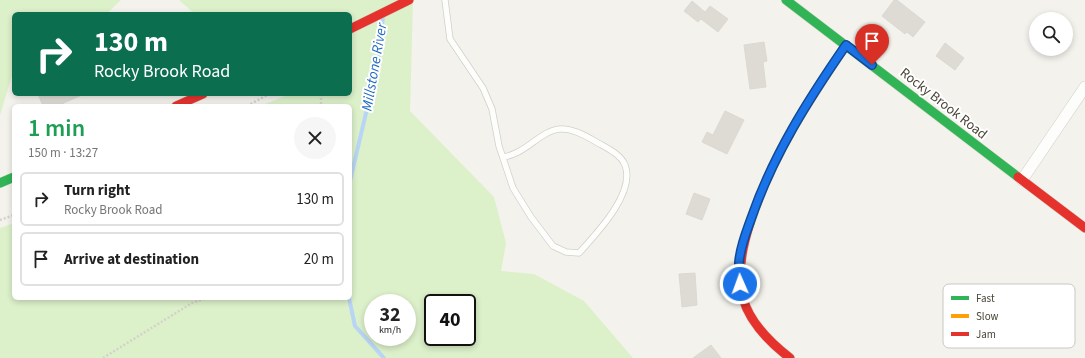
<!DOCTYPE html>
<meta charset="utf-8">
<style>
body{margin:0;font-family:"Source Sans 3",sans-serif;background:#f6f6f6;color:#222;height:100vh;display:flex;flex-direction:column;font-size:15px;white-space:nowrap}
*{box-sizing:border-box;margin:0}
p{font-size:13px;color:#767676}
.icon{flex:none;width:22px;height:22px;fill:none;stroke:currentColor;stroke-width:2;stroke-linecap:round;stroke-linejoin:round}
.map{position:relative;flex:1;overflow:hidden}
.side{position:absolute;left:12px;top:104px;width:340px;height:196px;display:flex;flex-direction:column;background:#fff;border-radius:6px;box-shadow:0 2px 6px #0003}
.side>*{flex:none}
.banner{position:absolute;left:12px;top:12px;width:340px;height:84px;border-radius:6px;box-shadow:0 2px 6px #0003;background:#0b6e4f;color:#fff;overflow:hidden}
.buttons{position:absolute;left:1029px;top:12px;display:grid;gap:8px}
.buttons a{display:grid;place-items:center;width:44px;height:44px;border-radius:50%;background:#fff;box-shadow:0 2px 6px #0003;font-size:20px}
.speed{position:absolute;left:364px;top:294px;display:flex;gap:8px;font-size:20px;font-weight:700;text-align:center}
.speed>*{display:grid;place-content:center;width:52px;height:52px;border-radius:50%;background:#fff;box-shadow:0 2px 6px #0003;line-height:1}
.speed small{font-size:10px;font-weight:400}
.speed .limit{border:2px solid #111;border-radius:6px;background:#fff;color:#111}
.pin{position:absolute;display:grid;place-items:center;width:34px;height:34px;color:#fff;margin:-41px -17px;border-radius:50% 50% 50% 0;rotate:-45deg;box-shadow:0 0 4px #0007}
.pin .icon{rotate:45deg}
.me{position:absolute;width:44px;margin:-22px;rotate:358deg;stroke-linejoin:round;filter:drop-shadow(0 0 3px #0008)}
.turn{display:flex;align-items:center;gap:14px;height:84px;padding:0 16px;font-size:18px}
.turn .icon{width:52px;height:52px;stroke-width:2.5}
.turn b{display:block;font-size:28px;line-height:34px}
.round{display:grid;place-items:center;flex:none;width:42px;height:42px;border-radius:21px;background:#f6f6f6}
.overview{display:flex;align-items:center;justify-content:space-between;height:68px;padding:0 16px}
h1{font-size:24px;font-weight:600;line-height:30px;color:#1e9e55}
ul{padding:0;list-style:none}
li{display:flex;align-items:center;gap:12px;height:54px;margin:0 8px 6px;padding:0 8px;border:2px solid #e0e0e0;border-radius:6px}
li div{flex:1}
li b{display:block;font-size:15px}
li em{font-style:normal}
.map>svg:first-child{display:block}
</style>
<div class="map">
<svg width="1085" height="358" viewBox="0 0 1085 358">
<rect width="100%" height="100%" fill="#f3f2ec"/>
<!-- green -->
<g fill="#dcf0ca" fill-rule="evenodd">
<path d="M 0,0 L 121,0 L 106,14 L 14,14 L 14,69 L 0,115 Z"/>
<path d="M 179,0 L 413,0 L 410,111 L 494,197 L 506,243 L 501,271 L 534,274 L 584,301 L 633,358 L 0,358 L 0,228 L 14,223 L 14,298 L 350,298 L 350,106 L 260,106 L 290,94 L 350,94 L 350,14 L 195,14 ZM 373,303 L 407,303 L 407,337 L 373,337 ZM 433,303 L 467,303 L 467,337 L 433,337 Z"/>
</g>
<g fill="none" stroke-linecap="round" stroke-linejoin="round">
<!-- stream -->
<g stroke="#b9d5f5" stroke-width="4">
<path d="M 350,181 L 378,62 L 383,16"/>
<path d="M 349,298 L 355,326 L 384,358"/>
</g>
</g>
<!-- building -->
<g fill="#dddbd4" stroke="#dcd9d1">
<path d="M 894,0 L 897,0 L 925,22 L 913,37 L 907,32 L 905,34 L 882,16 Z"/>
<path d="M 692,1 L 705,12 L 710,6 L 728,19 L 718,32 L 701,19 L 698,22 L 684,11 Z"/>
<path d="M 764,42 L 767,61 L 763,62 L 766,87 L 750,89 L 744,45 Z"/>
<path d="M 945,43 L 964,58 L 955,70 L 936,56 Z"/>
<path d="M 38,94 L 84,94 L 57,106 L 43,106 Z"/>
<path d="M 725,111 L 744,120 L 727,154 L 702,142 L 707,132 L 713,135 Z"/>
<path d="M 694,193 L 710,199 L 702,220 L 686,214 Z"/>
<path d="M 695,273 L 697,305 L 682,307 L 679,274 Z"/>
<path d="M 711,345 L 721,358 L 693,358 Z"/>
</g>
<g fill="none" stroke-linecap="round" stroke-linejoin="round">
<!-- lane casing -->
<g stroke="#d1d0c9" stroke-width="7">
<path id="lane" d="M 445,0 L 450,39 L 483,88 L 492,109 L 499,146 L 513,188 L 531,217 L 553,246 L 566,252 L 579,253 C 596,234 636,193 625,165 C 621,155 609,149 600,144 C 589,138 574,128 560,129 C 545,130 532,145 518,152 C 514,154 509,156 504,157"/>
</g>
<!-- street casing -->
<g stroke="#d1d0c9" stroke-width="12">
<path id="street" d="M 1022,180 L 1085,87"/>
</g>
<!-- fast casing -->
<g stroke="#d3d1c2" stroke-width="10">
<g id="fast">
<path d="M 786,0 L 1018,177"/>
<path d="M 0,183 L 14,177"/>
</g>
</g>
<!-- slow casing -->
<g stroke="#d3d1c2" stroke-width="10">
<path id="slow" d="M 750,223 C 771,158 808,101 846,45"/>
</g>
<!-- jam casing -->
<g stroke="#d3d1c2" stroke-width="10">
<g id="jam">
<path d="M 350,29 L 409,0"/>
<path d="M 176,106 L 203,94"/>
<path d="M 1018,177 L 1085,228"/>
<path d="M 750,223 C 730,284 738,318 790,358"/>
</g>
</g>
<!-- path -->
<g stroke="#d3d2cb" stroke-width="2.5" stroke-dasharray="2 2" stroke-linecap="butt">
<path d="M 321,94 L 321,106"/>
<path d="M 247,106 L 269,94"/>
<path d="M 0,220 L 14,215"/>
<path d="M 103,358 L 192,303 L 207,298"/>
</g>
<!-- lane -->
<use href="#lane" stroke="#fdfdfc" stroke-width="5.5"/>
<!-- street -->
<use href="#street" stroke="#fdfdfc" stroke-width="11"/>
<!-- fast -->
<use href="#fast" stroke="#30b455" stroke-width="9"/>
<!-- slow -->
<use href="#slow" stroke="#ff9f0a" stroke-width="9"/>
<!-- jam -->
<use href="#jam" stroke="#e5322d" stroke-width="9"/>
</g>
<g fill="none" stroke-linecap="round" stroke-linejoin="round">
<!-- route casing -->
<g stroke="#114b97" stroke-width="10">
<path id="route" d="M 740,284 C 740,277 739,270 739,263 C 740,247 746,233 751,219 C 773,155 808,100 846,45 L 872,65"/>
</g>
<!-- route -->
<use href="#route" stroke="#1a73e8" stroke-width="7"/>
</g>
<g text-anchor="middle" stroke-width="4" stroke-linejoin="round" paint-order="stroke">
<!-- street labels -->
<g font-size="14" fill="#4b4636" stroke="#fff">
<text transform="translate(944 103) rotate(38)" y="5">Rocky Brook Road</text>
</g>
<!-- water labels -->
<g font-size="15" font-style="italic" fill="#216ac5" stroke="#fff">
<text transform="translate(374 67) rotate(-80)" y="5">Millstone River</text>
</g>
</g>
<!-- legend -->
<rect x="943" y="284" width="132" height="64" rx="6" fill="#fff" stroke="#c9c8c3" stroke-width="1"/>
<rect x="951" y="296" width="18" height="4" fill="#30b455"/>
<rect x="951" y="314" width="18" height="4" fill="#ff9f0a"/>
<rect x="951" y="332" width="18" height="4" fill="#e5322d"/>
<g font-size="11" fill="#4b4636">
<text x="976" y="302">Fast</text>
<text x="976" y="320">Slow</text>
<text x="976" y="338">Jam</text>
</g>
</svg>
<div class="buttons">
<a><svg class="icon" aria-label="search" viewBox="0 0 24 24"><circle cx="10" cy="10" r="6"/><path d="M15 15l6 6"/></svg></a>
</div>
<div class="speed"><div>32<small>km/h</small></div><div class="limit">40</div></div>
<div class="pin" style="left:872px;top:65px;background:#d93025"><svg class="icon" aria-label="arrive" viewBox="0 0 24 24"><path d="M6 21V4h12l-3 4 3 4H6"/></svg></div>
<svg class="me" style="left:740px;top:284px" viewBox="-20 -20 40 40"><circle r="17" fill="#1a73e8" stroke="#fff" stroke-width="3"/><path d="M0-11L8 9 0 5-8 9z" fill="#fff"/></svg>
<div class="banner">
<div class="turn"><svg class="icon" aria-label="right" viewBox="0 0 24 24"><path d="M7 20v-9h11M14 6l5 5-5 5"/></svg><div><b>130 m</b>Rocky Brook Road</div></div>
</div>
<section class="side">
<div class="overview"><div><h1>1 min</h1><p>150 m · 13:27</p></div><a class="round"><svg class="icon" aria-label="close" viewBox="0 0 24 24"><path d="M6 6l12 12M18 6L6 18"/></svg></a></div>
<ul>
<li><svg class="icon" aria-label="right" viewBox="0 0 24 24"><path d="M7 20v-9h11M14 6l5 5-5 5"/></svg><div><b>Turn right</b><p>Rocky Brook Road</p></div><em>130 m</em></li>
<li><svg class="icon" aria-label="arrive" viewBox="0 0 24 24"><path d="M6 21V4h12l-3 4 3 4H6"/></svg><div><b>Arrive at destination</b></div><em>20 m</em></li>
</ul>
</section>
</div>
